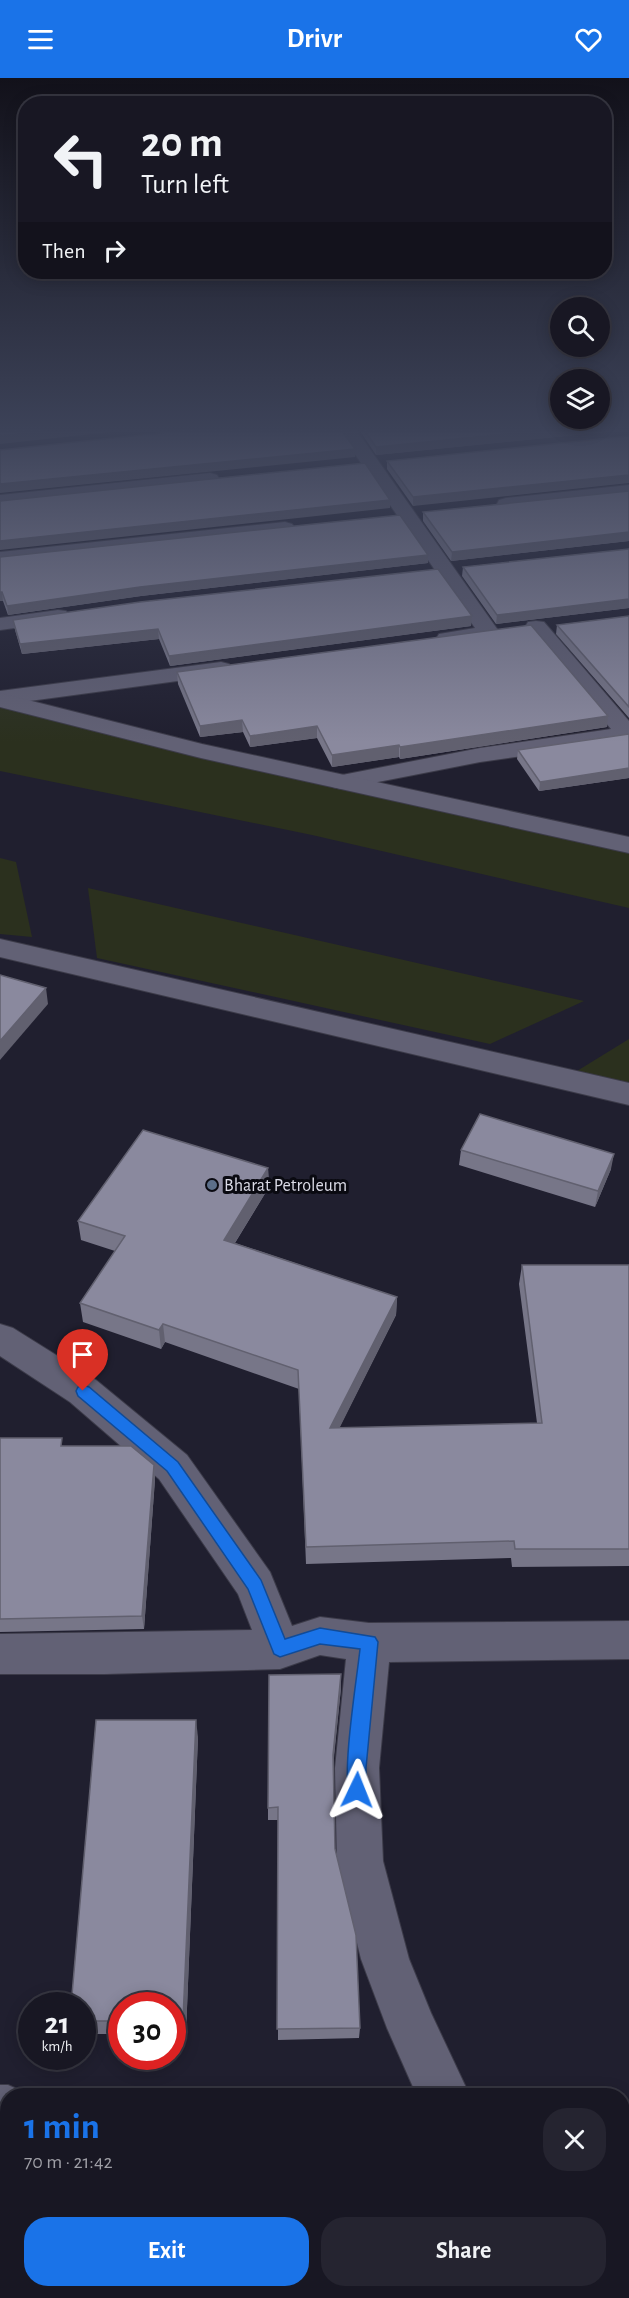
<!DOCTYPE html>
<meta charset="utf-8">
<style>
body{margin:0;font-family:"Alegreya Sans",sans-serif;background:#252430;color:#f1f3f6;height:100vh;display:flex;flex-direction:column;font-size:22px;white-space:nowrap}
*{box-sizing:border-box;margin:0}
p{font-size:20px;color:#9f9fa6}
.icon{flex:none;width:33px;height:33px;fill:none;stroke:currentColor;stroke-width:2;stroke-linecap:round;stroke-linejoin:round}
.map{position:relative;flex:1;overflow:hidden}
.side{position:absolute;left:0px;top:2010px;width:630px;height:210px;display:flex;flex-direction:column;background:#181723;border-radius:24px 24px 0 0;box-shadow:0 3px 15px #0003,0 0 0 2px #363641}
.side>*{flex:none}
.guide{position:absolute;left:18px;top:18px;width:594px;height:183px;border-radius:24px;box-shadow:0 3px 15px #0003,0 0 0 2px #363641;background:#181723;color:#f1f3f6;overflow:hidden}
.tools{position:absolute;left:550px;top:219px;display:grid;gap:12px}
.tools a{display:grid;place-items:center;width:60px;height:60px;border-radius:50%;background:#181723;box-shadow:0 3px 15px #0003,0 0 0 2px #363641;font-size:30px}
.speed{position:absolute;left:18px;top:1914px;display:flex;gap:12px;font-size:30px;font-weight:700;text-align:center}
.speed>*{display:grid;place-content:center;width:78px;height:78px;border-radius:50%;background:#181723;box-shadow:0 3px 15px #0003,0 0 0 2px #363641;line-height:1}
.speed small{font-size:15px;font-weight:400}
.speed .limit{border:9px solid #d22;background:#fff;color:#111}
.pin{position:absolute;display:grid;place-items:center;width:51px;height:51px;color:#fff;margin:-62px -26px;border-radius:50% 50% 50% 0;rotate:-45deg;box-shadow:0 0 6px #0007}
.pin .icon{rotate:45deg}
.me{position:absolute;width:66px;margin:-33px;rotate:2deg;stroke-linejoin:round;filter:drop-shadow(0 0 4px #0008)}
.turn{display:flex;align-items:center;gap:21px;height:126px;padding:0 24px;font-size:27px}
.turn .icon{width:78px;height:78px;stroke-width:2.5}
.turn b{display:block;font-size:42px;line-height:51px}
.then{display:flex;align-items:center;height:57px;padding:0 24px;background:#0003;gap:12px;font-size:22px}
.round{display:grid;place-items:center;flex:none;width:63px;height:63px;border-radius:24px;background:#252430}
.headline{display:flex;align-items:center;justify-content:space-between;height:102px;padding:0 24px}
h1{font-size:36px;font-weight:700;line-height:45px;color:#1a73e8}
.action{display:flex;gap:12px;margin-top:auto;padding:12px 24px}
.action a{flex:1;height:69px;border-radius:24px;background:#1a73e8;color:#fff;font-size:24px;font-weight:700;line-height:69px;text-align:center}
.action a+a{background:#252430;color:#f1f3f6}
header{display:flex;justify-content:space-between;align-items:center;height:78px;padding:0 24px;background:#1a73e8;color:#fff;font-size:27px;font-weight:700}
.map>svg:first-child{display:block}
</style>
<header><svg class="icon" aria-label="menu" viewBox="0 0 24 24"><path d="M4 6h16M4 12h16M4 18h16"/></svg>Drivr<svg class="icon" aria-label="heart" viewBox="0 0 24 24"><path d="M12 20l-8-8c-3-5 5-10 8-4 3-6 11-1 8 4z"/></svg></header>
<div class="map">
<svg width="629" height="2220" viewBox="0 0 629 2220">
<rect width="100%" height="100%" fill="#201f2f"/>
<!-- green -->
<g fill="#2b301e">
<path d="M 0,622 L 629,767 L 629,830 L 312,757 L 0,693 Z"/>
<path d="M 0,780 L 16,784 L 32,859 L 0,856 Z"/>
<path d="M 88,810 L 584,923 L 490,966 L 97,880 Z"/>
<path d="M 629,961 L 629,1005 L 577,993 Z"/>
</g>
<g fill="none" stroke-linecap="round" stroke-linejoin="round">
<!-- street casing -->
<g stroke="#3c3b49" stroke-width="2">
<g id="street">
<path d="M 339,353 L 357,353 L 500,555 L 497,560 L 447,568 L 439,566 L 436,561 L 439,556 L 475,550 Z"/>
<path d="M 210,395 L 217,397 L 219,401 L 217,405 L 0,429 L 0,417 Z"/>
<path d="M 629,407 L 629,419 L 506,432 L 499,430 L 497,426 L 499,422 L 506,420 Z"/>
<path d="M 285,444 L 292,446 L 295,450 L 292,454 L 0,486 L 0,474 Z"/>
<path d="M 58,532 L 66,533 L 69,538 L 66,543 L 0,552 L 0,540 Z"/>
<path d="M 536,543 L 544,544 L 629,643 L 629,663 L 480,684 L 342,711 L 333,709 L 330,704 L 333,699 L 342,697 L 480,670 L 611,651 L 525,549 L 528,544 Z"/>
<path d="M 221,584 L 229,586 L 232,591 L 229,596 L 0,627 L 0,613 Z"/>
<path d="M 0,1246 L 13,1250 L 96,1302 L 187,1377 L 270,1494 L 292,1548 L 320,1539 L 369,1545 L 629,1543 L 629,1581 L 389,1584 L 379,1690 L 383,1783 L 409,1881 L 431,1935 L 470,2018 L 417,2018 L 387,1950 L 361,1881 L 337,1783 L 335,1690 L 346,1581 L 320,1577 L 280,1591 L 105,1596 L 0,1596 L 0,1556 L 252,1552 L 238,1516 L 159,1401 L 70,1324 L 0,1278 Z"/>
<path d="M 0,2007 L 8,2007 L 26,2015 L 28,2018 L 8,2018 L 8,2059 L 0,2059 Z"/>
<path d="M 284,2212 L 340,2212 L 341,2220 L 285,2220 Z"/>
<rect x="456" y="2212" width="56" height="8"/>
</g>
</g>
<!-- secondary casing -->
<g stroke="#3c3b49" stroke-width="2">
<g id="secondary">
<path d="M 0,615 L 202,666 L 629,759 L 629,775 L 201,680 L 0,629 Z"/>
<path d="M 0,861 L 629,1005 L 629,1027 L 0,879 Z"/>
</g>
</g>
<!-- street -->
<use href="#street" fill="#626175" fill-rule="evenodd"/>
<!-- secondary -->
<use href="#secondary" fill="#626175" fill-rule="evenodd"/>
</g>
<!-- wall -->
<g fill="#777688">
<path d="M 360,353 L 616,353 L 376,377 Z"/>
<path d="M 629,358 L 413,428 L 387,391 L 387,383 Z"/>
<path d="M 629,413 L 629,463 L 451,483 L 423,443 L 423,434 Z"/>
<path d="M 629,471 L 629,530 L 496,546 L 462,498 L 463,489 Z"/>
<path d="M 428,477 L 428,485 L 141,518 L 8,537 L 3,523 L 0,523 L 0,479 Z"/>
<path d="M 629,538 L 629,640 L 556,556 L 557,547 Z"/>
<path d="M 13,542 L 471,548 L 170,588 L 159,561 L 22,576 L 15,552 Z"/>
<path d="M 177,594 L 607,649 L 400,681 L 399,679 L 332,689 L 317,660 L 250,669 L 243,654 L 200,659 L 178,606 Z"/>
<path d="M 629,656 L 629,700 L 539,713 L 517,681 L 518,672 Z"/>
<path d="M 461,1072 L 611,1091 L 595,1129 L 459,1087 Z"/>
<path d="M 268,1090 L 269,1109 L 235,1165 L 397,1219 L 396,1237 L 339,1350 L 537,1345 L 519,1206 L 522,1187 L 629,1187 L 629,1488 L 512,1489 L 511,1480 L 306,1486 L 299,1311 L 165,1264 L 161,1271 L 83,1244 L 80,1225 L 115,1173 L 81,1162 L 78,1143 Z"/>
<path d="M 0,1360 L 64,1368 L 154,1387 L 155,1401 L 144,1551 L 0,1554 Z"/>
<path d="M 341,1596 L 341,1610 L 333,1686 L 335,1771 L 360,1950 L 359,1960 L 278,1962 L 278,1742 L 268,1742 L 268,1730 Z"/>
<path d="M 198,1659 L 186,1955 L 172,1955 L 172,1928 L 122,1928 L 122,1956 L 82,1956 L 82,1928 Z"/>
</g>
<!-- shaded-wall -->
<g fill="#61606f">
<path d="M 44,353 L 120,353 L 0,366 L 0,358 Z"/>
<path d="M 536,353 L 616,353 L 376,377 L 376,369 Z"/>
<path d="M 355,371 L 355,379 L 0,415 L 0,406 Z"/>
<path d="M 629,397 L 629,405 L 413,428 L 413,419 Z"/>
<path d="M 390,422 L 390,430 L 0,472 L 0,463 Z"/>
<path d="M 629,454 L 629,463 L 451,483 L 452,474 Z"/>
<path d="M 428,477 L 428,485 L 141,518 L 8,537 L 7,528 L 140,509 Z"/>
<path d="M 0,514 L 2,514 L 3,523 L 0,523 Z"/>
<path d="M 629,521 L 629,530 L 496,546 L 497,537 Z"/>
<path d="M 472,538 L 471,548 L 170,588 L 169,578 Z"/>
<path d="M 158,551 L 159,561 L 22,576 L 20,566 Z"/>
<path d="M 608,638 L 607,649 L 400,681 L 400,669 Z"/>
<path d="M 242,642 L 243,654 L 200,659 L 200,648 Z"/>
<path d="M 317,648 L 317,660 L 250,669 L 250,658 Z"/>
<path d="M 399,667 L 399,679 L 332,689 L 332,677 Z"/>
<path d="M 629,690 L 629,700 L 539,713 L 540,704 Z"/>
<path d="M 46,910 L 48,926 L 0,982 L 0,963 Z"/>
<path d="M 614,1076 L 611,1091 L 595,1129 L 598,1113 Z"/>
<path d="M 268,1090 L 269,1109 L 225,1181 L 224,1162 Z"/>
<path d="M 397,1219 L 396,1237 L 330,1369 L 330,1350 Z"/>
<path d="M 163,1246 L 165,1264 L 161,1271 L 159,1252 Z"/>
<path d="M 154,1387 L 155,1401 L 144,1551 L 142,1538 Z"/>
<path d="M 341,1596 L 341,1610 L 333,1690 L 333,1677 Z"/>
<path d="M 196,1642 L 198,1659 L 186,1955 L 183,1942 Z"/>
</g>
<!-- building -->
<g fill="#8a899e" stroke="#61606f" stroke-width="1.5">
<path d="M 0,353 L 44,353 L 0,358 Z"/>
<path d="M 180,353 L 342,353 L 355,371 L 0,406 L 0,372 Z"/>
<path d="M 365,353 L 536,353 L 376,369 Z"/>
<path d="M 629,358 L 629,397 L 413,419 L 387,383 Z"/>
<path d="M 365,385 L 390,422 L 0,463 L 0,423 Z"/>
<path d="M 629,413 L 629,454 L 452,474 L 423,434 Z"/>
<path d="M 400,437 L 428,477 L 140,509 L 7,528 L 2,514 L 0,514 L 0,479 Z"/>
<path d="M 629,471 L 629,521 L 497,537 L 463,489 Z"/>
<path d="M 438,491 L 472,538 L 169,578 L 158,551 L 20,566 L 13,542 L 140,524 Z"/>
<path d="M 629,538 L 629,629 L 557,547 Z"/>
<path d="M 531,547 L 608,638 L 400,669 L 399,667 L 332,677 L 317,648 L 250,658 L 242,642 L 200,648 L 177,594 Z"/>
<path d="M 629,656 L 629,690 L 540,704 L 518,672 Z"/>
<path d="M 0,897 L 46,910 L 0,963 Z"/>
<path d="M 480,1036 L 614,1076 L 598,1113 L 461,1072 Z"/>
<path d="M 143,1052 L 268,1090 L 224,1162 L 397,1219 L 330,1350 L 542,1345 L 522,1187 L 629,1187 L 629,1471 L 515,1471 L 514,1463 L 306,1469 L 298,1292 L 163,1246 L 159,1252 L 80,1225 L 125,1158 L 78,1143 Z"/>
<path d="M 0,1360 L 62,1360 L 61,1368 L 131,1368 L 154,1387 L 142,1538 L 0,1541 Z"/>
<path d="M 341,1596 L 333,1677 L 335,1771 L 356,1857 L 360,1950 L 277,1951 L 278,1729 L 268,1730 L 269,1597 Z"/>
<path d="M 96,1642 L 196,1642 L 183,1942 L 172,1942 L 172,1928 L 122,1928 L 122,1943 L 82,1943 L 82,1928 L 71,1928 Z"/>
<path d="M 13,2212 L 268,2212 L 267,2220 L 12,2220 Z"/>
<path d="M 386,2212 L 456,2212 L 459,2215 L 475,2215 L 475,2220 L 387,2220 Z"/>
</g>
<!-- sky -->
<linearGradient id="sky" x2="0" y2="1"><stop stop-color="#12111a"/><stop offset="0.53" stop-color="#3c4258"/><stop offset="1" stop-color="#3c4258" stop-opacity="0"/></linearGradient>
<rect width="629" height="664" fill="url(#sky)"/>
<!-- route -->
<path fill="#1a73e8" stroke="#114b97" stroke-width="1.5" d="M 83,1307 L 89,1309 L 178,1384 L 261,1502 L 285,1561 L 320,1550 L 375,1559 L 378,1564 L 366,1690 L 366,1712 L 363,1719 L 357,1721 L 350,1719 C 341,1697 357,1600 360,1571 L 320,1566 L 280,1579 L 274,1576 L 248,1511 L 167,1393 L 78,1318 L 76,1313 L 78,1309 Z"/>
<!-- markers -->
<circle fill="#5c6f8a" stroke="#0a0a11" stroke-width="2" cx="212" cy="1107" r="6"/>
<g text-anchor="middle" stroke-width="6" stroke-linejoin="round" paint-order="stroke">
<!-- poi labels -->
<g font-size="18" fill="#dbdbe6" stroke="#0a0a11" text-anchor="start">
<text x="224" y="1113">Bharat Petroleum</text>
</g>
</g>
</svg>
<div class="tools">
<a><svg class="icon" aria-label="search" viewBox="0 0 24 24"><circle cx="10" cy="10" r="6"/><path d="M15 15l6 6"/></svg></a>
<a><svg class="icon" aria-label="layers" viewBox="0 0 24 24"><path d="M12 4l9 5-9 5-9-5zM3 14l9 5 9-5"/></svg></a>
</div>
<div class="speed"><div>21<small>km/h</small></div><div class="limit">30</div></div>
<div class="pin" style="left:83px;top:1313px;background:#d93025"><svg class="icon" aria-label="arrive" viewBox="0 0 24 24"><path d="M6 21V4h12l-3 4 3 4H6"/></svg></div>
<svg class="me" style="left:357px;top:1712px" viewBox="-20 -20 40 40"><path d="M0-17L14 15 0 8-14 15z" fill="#1a73e8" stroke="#fff" stroke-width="4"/></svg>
<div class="guide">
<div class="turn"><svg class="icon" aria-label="left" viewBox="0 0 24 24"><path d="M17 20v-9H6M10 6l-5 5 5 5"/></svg><div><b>20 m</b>Turn left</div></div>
<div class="then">Then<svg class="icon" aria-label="right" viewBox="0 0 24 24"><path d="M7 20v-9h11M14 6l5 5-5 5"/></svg></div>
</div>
<section class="side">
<div class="headline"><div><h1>1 min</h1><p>70 m · 21:42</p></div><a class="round"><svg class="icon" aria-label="close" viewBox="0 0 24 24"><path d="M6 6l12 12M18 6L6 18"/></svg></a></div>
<div class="action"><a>Exit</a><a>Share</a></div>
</section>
</div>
